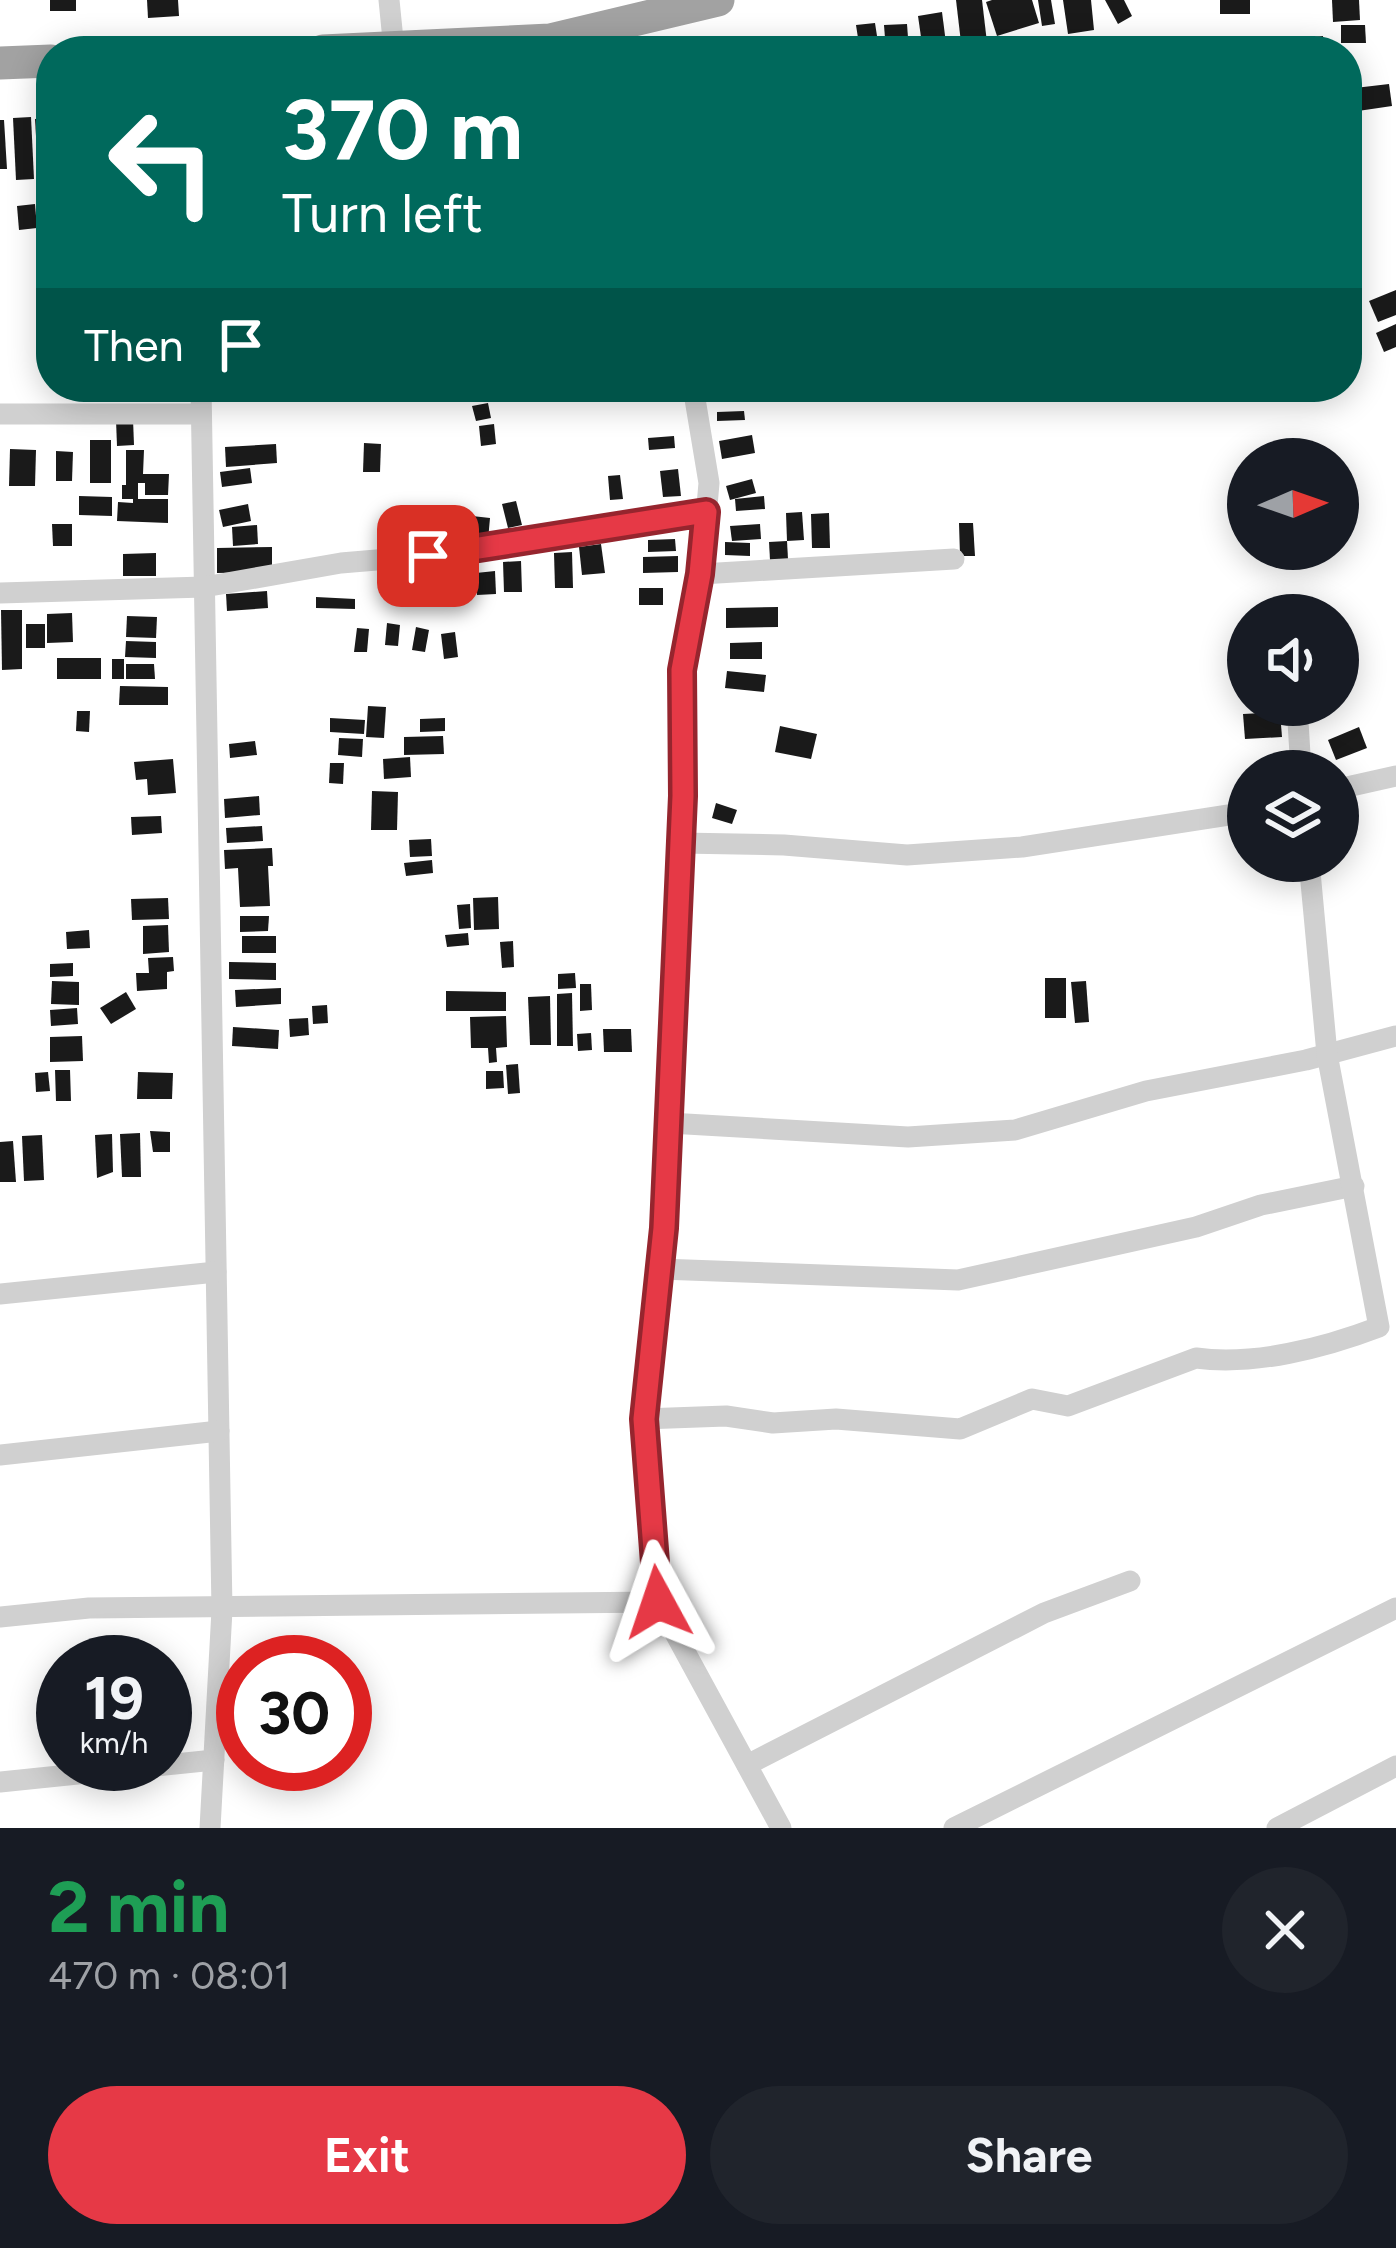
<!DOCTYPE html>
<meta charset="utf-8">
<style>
body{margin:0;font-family:Figtree,sans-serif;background:#20242c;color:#f1f3f6;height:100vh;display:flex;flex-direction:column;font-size:45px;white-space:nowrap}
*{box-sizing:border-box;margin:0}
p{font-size:39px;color:#9ea1a6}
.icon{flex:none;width:66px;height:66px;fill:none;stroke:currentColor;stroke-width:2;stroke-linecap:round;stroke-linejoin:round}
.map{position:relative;height:1828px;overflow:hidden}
.sheet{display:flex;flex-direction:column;background:#171b24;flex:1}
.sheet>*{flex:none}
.top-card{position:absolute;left:36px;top:36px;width:1326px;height:366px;border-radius:48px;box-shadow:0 6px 30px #0003;background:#00695c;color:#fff;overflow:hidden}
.needle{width:78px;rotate:88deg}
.buttons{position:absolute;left:1227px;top:438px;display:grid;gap:24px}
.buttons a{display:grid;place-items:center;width:132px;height:132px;border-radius:50%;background:#171b24;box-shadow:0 6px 30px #0003;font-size:60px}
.speed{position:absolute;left:36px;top:1635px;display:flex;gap:24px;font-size:60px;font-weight:700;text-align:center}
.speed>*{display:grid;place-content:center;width:156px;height:156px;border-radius:50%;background:#171b24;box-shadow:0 6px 30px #0003;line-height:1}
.speed small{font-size:30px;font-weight:400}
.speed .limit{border:18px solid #d22;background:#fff;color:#111}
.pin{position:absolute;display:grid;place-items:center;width:102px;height:102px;color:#fff;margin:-51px;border-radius:24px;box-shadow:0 6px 18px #0006}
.me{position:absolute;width:132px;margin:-66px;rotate:355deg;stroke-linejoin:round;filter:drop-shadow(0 0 9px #0008)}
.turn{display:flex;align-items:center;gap:42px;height:252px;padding:0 48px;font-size:54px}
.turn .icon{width:156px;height:156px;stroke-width:2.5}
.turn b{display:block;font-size:84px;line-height:102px}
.then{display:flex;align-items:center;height:114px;padding:0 48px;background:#0003;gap:24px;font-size:45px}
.round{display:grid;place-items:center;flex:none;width:126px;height:126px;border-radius:63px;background:#20242c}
.head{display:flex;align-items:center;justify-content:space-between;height:204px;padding:0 48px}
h1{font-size:72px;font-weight:700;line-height:90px;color:#1e9e55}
.button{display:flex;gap:24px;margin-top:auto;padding:24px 48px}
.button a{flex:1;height:138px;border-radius:72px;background:#e63946;color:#fff;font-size:48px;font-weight:700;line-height:138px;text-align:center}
.button a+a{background:#20242c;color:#f1f3f6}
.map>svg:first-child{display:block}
</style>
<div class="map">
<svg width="1396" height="1828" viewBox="0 0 1396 1828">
<rect width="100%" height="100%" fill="#fff"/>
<!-- building -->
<g fill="#1a1a1a">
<rect x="50" y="0" width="26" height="11"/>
<path d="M 147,0 L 178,0 L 179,16 L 148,18 Z"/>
<path d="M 956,0 L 982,0 L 988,51 L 962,51 Z"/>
<path d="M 992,0 L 1032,0 L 1039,23 L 997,36 L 986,2 Z"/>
<path d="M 1038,0 L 1051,0 L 1055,24 L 1042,26 Z"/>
<path d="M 1063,0 L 1091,0 L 1094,30 L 1068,34 Z"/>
<path d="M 1105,0 L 1124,0 L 1132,16 L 1118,24 Z"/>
<rect x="1220" y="0" width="30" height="14"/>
<path d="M 1332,0 L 1359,0 L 1360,20 L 1333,22 Z"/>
<path d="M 942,12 L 947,51 L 923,51 L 918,16 Z"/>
<path d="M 875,23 L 877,36 L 858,38 L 856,25 Z"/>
<path d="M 907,24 L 909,51 L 886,51 L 884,25 Z"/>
<path d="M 1341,25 L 1365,25 L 1366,43 L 1341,43 Z"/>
<path d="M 1323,36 L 1324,51 L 1301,51 L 1301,38 Z"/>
<path d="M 840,37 L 843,51 L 822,51 L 819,42 Z"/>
<path d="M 1389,84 L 1392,106 L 1358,111 L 1355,88 Z"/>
<path d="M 31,117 L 34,179 L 16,180 L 13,118 Z"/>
<path d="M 51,118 L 51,186 L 39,187 L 35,119 Z"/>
<path d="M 0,120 L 4,120 L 7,169 L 0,169 Z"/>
<path d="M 35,204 L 37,228 L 19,230 L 17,206 Z"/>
<path d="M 1396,290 L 1396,315 L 1378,322 L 1369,301 Z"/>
<path d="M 1396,324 L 1396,347 L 1384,352 L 1376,333 Z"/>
<path d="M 442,387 L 462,387 L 463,398 L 443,399 Z"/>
<path d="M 470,387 L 491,387 L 492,398 L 472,401 Z"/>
<path d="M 488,403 L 491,418 L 476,421 L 472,406 Z"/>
<path d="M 744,411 L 745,420 L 717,421 L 717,412 Z"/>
<path d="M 133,419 L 134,445 L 117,446 L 116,420 Z"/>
<path d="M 494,424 L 496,444 L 481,446 L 479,426 Z"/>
<path d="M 752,435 L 755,453 L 722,459 L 719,441 Z"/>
<path d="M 674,436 L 675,448 L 649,450 L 648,438 Z"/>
<rect x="90" y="440" width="21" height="43"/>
<path d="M 364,443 L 381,444 L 380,472 L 363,472 Z"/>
<path d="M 276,444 L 277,463 L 226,467 L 225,447 Z"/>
<path d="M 10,449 L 36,450 L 35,486 L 9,486 Z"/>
<path d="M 126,450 L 144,450 L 143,474 L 169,474 L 168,495 L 145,495 L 145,483 L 138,483 L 138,499 L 168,499 L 168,523 L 117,521 L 118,502 L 133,503 L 133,499 L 122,499 L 122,485 L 126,485 Z"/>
<path d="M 56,451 L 73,452 L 72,481 L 56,481 Z"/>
<path d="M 250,468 L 252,483 L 222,487 L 220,472 Z"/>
<path d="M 678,469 L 681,496 L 663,497 L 660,471 Z"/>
<path d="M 620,475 L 623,499 L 610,500 L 608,476 Z"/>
<path d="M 752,479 L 756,493 L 730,500 L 726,486 Z"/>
<path d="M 79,496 L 112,497 L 112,516 L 79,515 Z"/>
<path d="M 764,496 L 765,509 L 736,511 L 735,499 Z"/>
<path d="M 516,501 L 522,525 L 508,528 L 502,504 Z"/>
<path d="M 248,504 L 251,521 L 223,527 L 219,510 Z"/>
<rect x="405" y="509" width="13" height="29"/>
<path d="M 802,512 L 804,540 L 787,541 L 786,513 Z"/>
<path d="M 829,513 L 830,548 L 812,548 L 811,514 Z"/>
<path d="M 472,516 L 490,518 L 488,540 L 470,539 Z"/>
<path d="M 959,523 L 973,523 L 975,556 L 960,556 Z"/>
<path d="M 52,524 L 72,524 L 72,546 L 53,546 Z"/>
<path d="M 760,524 L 761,539 L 732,541 L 730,526 Z"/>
<path d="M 257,525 L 258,544 L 233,546 L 232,527 Z"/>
<path d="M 675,539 L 676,551 L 648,552 L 648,540 Z"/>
<path d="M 787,541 L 788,559 L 770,560 L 769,542 Z"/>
<path d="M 725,542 L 750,543 L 750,556 L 725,555 Z"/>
<path d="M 601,544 L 605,573 L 582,575 L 579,547 Z"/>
<path d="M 272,547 L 272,572 L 217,573 L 217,548 Z"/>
<path d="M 572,552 L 573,588 L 555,588 L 554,553 Z"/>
<path d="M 156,553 L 156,576 L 123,576 L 123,554 Z"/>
<path d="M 678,556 L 678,572 L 643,573 L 643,557 Z"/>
<path d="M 521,561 L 522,592 L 504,592 L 503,562 Z"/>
<path d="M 459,564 L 463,602 L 441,604 L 437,566 Z"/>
<path d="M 495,571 L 496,594 L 477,595 L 476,573 Z"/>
<rect x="639" y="588" width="24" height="17"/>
<path d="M 267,591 L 268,608 L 227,611 L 226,594 Z"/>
<path d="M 316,597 L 355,599 L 355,609 L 316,608 Z"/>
<path d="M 778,607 L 778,627 L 726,628 L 726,608 Z"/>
<path d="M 1,610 L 22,610 L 22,669 L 2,670 Z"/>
<path d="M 72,613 L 73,642 L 47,643 L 47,614 Z"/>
<path d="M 127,616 L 157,617 L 156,638 L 126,637 Z"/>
<path d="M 387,623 L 400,625 L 398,646 L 385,645 Z"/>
<rect x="26" y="624" width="19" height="24"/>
<path d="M 416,627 L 429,630 L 425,652 L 412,650 Z"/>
<path d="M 357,628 L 369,629 L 367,652 L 354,652 Z"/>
<path d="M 455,632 L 458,657 L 444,659 L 441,634 Z"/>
<path d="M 126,641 L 156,642 L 156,658 L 125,657 Z"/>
<path d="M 762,642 L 762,659 L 730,659 L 730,643 Z"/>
<rect x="57" y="658" width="44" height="21"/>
<rect x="112" y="659" width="12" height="20"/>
<path d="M 126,664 L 154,664 L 155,679 L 126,679 Z"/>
<path d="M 727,671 L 766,675 L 764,692 L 725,688 Z"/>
<path d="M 120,686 L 168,687 L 168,705 L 119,705 Z"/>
<path d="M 368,706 L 386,707 L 384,738 L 366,737 Z"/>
<path d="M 77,711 L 90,711 L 89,732 L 76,731 Z"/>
<path d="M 1280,712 L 1282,737 L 1245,739 L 1243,714 Z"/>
<path d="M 330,718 L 365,720 L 364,734 L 330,732 Z"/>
<path d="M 445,718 L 445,731 L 420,732 L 420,719 Z"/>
<path d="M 780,726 L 817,734 L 811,759 L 775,752 Z"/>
<path d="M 1359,727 L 1367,748 L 1336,760 L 1328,740 Z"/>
<path d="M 443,736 L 444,754 L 404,755 L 404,737 Z"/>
<path d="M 339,738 L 363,739 L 362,757 L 338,755 Z"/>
<path d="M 255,741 L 257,755 L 230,758 L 229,744 Z"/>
<path d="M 410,757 L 411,777 L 384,779 L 383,759 Z"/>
<path d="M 173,759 L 176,793 L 148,795 L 147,779 L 136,780 L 134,762 Z"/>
<path d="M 330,763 L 344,763 L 343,784 L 329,783 Z"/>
<path d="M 372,791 L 398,792 L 397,830 L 371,830 Z"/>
<path d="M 259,796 L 260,815 L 225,818 L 224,799 Z"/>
<path d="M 716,803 L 737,810 L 732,824 L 712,818 Z"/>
<path d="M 161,816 L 162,833 L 132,835 L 131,817 Z"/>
<path d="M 262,826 L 263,841 L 227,843 L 226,828 Z"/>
<path d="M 431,839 L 432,856 L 410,857 L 409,840 Z"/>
<path d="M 272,848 L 273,866 L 268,866 L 270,906 L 240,907 L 238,868 L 225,869 L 224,850 Z"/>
<path d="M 432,860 L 433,873 L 406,876 L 404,863 Z"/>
<path d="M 498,897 L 499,929 L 474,930 L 473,898 Z"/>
<path d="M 168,898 L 169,919 L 132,920 L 131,899 Z"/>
<path d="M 470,904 L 471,928 L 459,929 L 457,905 Z"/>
<path d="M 240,916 L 269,916 L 268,931 L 240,932 Z"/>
<path d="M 168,925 L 169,952 L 143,954 L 143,926 Z"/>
<path d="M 89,930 L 90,948 L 67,949 L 66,932 Z"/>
<path d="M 468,933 L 469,945 L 447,947 L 445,935 Z"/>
<rect x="242" y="936" width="34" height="17"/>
<path d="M 513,941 L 514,967 L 502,968 L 500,942 Z"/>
<path d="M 173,957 L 174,971 L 167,972 L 167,989 L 137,991 L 136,973 L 149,973 L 148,958 Z"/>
<path d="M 229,962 L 276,963 L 276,980 L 229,979 Z"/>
<path d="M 73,963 L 73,976 L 50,977 L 50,964 Z"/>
<path d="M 575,973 L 576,988 L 558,989 L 558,974 Z"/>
<rect x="1045" y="978" width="21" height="40"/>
<path d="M 52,981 L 79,982 L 79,1005 L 51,1004 Z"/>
<path d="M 1086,981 L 1089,1022 L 1075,1023 L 1071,982 Z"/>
<path d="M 580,984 L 591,984 L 592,1010 L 580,1011 Z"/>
<path d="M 281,988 L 281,1004 L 236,1007 L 235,990 Z"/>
<path d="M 446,991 L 506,992 L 506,1011 L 446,1011 Z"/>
<path d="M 126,992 L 136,1009 L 111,1024 L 100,1008 Z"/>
<path d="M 572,993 L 573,1046 L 557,1046 L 557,994 Z"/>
<path d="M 550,996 L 551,1045 L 530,1045 L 528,997 Z"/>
<path d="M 327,1005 L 328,1023 L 313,1024 L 312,1006 Z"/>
<path d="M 77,1008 L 78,1024 L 51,1026 L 50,1010 Z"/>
<path d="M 506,1016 L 507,1047 L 496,1048 L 497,1062 L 489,1063 L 488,1048 L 471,1048 L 470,1017 Z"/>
<path d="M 308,1018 L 309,1035 L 290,1037 L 289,1019 Z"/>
<path d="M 233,1027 L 279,1030 L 278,1049 L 232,1046 Z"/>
<path d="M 603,1029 L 631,1029 L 632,1052 L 604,1052 Z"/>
<path d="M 591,1033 L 592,1050 L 578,1051 L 577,1034 Z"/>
<path d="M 82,1036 L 83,1061 L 50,1062 L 50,1037 Z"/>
<path d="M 518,1064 L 520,1093 L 508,1094 L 506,1065 Z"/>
<path d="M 55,1070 L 70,1070 L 71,1101 L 56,1101 Z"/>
<path d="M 486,1071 L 503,1071 L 504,1088 L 486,1089 Z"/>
<path d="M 48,1072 L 50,1091 L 36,1092 L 35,1073 Z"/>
<path d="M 138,1072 L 173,1073 L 172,1099 L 137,1099 Z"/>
<path d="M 150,1131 L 170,1132 L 170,1152 L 153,1152 Z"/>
<path d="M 140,1133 L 141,1177 L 122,1177 L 120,1134 Z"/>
<path d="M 112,1134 L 113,1172 L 97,1178 L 95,1135 Z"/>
<path d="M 42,1135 L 44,1180 L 24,1181 L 22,1136 Z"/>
<path d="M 13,1141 L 16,1182 L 0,1182 L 0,1142 Z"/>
</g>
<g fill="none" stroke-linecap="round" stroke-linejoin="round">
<!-- minor -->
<g stroke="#d0d0d0" stroke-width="21">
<path d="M 389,0 L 394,50"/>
<path d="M 201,387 L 222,1610 L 210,1828"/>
<path d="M 693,387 L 709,483 L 701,574 L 682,670 L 683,797 L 664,1229 L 643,1419 L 658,1602 L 781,1828"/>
<path d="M 0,414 L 201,414"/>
<path d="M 701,574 L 954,559"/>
<path d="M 0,593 L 204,587 L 341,563 L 471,552 L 707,512"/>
<path d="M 1297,705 L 1301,771"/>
<path d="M 1338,789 L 1396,776"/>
<path d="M 681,843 L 784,845 L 907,855 L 1022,847 L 1248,812"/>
<path d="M 669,1123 L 908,1137 L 1015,1130 L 1146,1091 L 1306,1060 L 1396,1036"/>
<path d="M 660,1269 L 958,1280 L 1196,1227 L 1261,1205 L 1354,1186"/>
<path d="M 0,1294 L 216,1272"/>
<path d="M 643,1419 L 726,1416 L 773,1423 L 836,1419 L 960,1429 L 1032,1399 L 1068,1406 L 1196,1358 C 1254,1366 1324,1348 1379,1327 L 1327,1054 L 1309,861"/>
<path d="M 0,1455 L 219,1431"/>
<path d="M 0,1617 L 89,1608 L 658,1602"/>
<path d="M 747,1765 L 1044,1613 L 1130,1581"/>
<path d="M 0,1782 L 214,1760"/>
<path d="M 954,1828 L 1396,1608"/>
<path d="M 1277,1828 L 1396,1766"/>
</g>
<!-- trunk -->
<g stroke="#a2a2a2" stroke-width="33">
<path d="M 323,51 L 550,40 L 718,0"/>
<path d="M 0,63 L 51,61"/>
</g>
</g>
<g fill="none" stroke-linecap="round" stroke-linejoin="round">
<!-- route casing -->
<g stroke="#96252e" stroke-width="30">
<path id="route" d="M 428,556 L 706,512 L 700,574 L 682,670 L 683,796 L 664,1228 L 644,1419 L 658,1602"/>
</g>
<!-- route -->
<use href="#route" stroke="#e63946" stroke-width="21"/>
</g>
</svg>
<div class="buttons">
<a><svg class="needle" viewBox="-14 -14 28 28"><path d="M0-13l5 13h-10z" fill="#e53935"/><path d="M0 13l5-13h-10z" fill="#9ea1a6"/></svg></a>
<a><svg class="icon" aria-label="sound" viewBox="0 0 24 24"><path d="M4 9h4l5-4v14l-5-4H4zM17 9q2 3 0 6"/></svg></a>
<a><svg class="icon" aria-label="layers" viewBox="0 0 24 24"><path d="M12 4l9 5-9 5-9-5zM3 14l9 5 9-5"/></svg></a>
</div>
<div class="speed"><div>19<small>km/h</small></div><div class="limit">30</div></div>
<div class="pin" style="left:428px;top:556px;background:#d93025"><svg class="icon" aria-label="arrive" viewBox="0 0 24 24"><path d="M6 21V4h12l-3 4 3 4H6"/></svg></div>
<svg class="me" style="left:658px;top:1602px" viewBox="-20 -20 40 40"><path d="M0-17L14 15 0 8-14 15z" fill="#e63946" stroke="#fff" stroke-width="4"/></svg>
<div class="top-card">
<div class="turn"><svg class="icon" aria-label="left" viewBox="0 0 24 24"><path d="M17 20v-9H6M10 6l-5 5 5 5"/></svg><div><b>370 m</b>Turn left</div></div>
<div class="then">Then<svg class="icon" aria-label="arrive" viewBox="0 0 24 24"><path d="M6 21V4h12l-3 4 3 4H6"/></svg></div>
</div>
</div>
<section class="sheet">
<div class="head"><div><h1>2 min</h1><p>470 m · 08:01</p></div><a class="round"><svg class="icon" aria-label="close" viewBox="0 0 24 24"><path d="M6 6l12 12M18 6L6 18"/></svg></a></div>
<div class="button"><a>Exit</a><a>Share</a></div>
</section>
